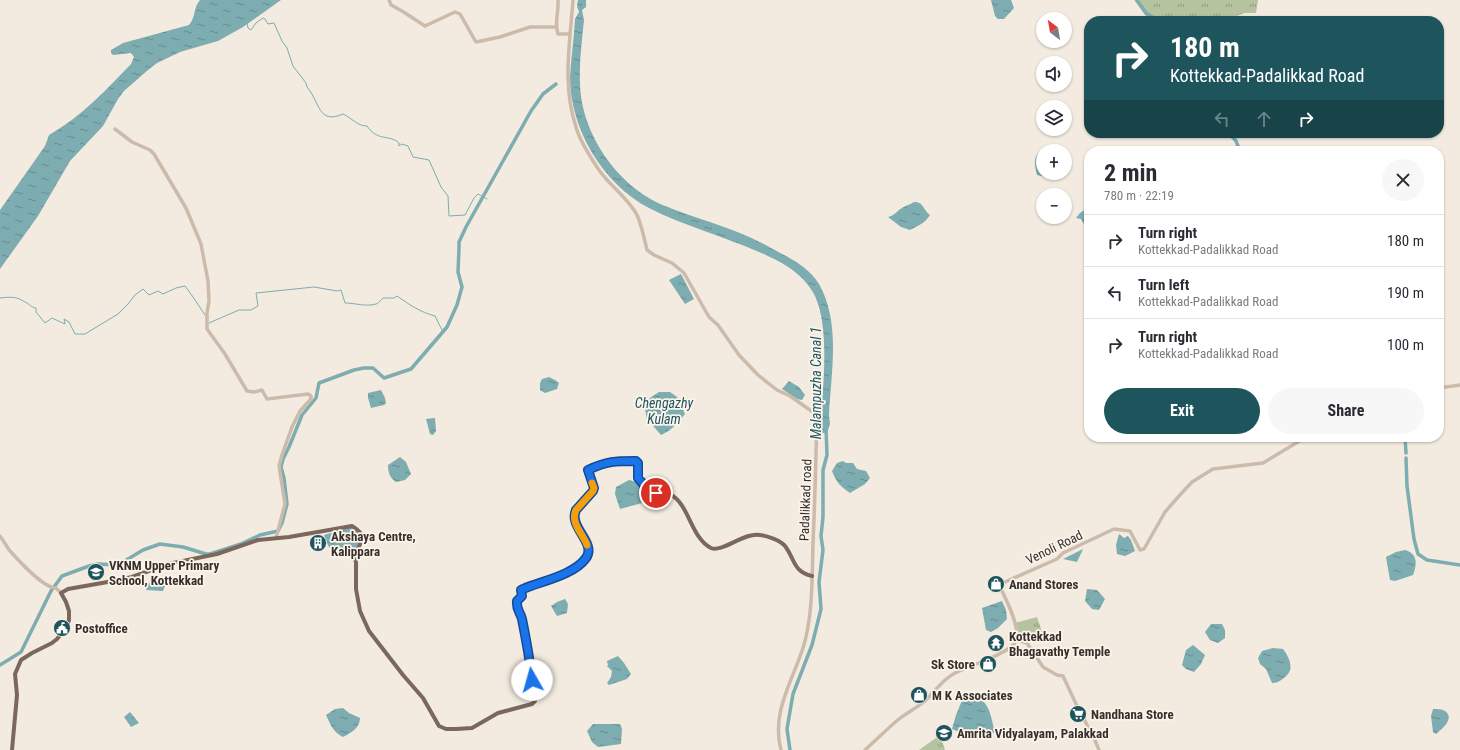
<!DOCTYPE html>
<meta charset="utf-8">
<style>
body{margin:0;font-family:"Roboto Condensed",sans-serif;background:#f7f7f7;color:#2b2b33;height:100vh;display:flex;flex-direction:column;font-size:15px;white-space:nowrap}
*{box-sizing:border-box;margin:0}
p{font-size:13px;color:#7c7c81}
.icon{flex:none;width:22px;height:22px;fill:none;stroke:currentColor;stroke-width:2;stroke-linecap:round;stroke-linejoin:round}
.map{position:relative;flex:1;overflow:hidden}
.panel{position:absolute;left:1084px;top:146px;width:360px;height:296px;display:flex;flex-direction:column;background:#fff;border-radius:16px;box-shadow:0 1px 3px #0004}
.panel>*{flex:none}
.hud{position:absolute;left:1084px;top:16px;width:360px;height:122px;border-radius:16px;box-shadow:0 1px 3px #0004;background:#1e545c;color:#fff;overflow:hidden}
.needle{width:26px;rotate:329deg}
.tools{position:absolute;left:1036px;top:12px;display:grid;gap:8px}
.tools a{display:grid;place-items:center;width:36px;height:36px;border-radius:50%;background:#fff;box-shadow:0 1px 3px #0004;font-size:20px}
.pin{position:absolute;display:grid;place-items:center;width:34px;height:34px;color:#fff;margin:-17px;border:2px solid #fff;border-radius:50%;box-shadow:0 1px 4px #0007}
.me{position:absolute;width:44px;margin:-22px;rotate:353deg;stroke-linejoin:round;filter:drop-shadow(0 0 3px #0008)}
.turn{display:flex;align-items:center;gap:14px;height:84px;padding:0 20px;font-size:18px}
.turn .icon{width:52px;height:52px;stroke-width:2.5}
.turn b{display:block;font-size:28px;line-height:34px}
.lanes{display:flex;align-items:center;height:38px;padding:0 20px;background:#0003;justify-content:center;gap:20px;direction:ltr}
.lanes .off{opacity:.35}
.round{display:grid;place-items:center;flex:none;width:42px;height:42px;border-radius:21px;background:#f7f7f7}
.overview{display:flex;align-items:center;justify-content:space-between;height:68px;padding:0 20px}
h1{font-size:24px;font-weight:700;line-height:30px}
.action{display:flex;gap:8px;margin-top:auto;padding:8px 20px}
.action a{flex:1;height:46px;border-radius:24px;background:#1e545c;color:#fff;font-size:16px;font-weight:700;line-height:46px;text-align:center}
.action a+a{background:#f7f7f7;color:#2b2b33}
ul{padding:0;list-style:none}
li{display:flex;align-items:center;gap:12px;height:52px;padding:0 20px;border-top:1px solid #e1e1e2}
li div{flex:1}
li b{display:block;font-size:15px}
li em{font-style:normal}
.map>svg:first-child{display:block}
</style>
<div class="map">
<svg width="1460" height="750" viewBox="0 0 1460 750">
<defs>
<pattern id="grass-tufts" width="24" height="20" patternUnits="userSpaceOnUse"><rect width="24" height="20" fill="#b5c39e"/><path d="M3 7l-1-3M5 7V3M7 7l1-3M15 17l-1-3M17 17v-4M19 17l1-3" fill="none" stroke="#949f81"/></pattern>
<pattern id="water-ripples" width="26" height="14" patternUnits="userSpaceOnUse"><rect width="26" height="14" fill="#7dacb1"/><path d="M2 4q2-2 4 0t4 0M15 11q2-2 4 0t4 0" fill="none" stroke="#678c90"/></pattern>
</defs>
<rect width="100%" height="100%" fill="#f3ebdf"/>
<!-- grass -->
<g fill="url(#grass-tufts)">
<path d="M 1134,0 L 1258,0 L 1256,13 L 1245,13 L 1222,21 L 1151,21 L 1148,19 Z"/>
<path d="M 1037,617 L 1042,632 L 1026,642 L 1022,640 L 1015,623 Z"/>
<path d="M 940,735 L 945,750 L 919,750 Z"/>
</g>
<!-- water -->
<g fill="url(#water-ripples)">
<path d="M 200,0 L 281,0 L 243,27 L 218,41 L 180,52 L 157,63 L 148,70 L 124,91 L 118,99 L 103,126 L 70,161 L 38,216 L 0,269 L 0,210 L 45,146 L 49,135 C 81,117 106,90 131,64 L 134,57 L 131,53 L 113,55 L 111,53 L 111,50 L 123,43 L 189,25 C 196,17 193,8 200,0 Z"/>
<path d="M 578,0 L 586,0 L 586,7 L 582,10 L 584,20 C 582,41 579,62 580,83 C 581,134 618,187 665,206 C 700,220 738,229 771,248 C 788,257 809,267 819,284 C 841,323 831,372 829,415 L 830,424 L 827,433 L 820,433 C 822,394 831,331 815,296 C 804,273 780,261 759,252 C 723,236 684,226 649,208 C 603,184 570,129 570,77 C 571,58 574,38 575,19 L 579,12 L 577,6 Z"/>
<path d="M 991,0 L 1011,0 L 1014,8 L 1004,19 L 998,19 L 995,16 Z"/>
<path d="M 1049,149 L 1054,151 L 1043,151 L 1043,173 L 1055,173 L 1046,177 L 1037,175 C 1034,161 1033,151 1049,149 Z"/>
<path d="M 914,202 C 924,202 923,210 930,215 C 925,223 918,226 910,230 L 901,227 L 888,217 C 896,215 896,211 902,208 C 906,205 910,205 914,202 Z"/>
<path d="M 1089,207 L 1089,229 L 1087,230 L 1081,219 L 1076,218 L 1080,213 Z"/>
<path d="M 681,274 L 694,299 L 685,304 L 669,280 Z"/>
<path d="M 549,377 L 555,380 L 559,383 L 557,389 L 545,393 L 540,390 L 540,383 L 542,379 Z"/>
<path d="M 789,381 L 799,387 L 805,395 L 802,400 L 797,399 L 782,389 Z"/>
<path d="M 381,390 L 385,398 L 386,403 L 384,405 L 371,408 L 368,398 L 368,393 Z"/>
<path d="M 659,392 L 670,392 L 677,397 L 685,414 C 678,423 672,430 661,435 L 647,419 L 644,404 L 650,398 Z"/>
<path d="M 435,418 L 436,431 L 433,435 L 430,434 L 426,419 Z"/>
<path d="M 400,457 L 406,462 L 411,474 L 405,480 L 396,482 C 390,478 388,473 388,465 Z"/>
<path d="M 843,461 L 846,463 L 853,463 L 857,469 L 866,471 L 870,478 L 865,484 L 850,493 C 841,487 836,482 832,471 L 837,463 Z"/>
<path d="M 629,480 C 641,483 646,489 652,499 L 642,503 L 620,509 L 615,494 L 616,487 Z"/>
<path d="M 351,527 C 353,529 357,531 358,534 C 363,545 346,563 335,554 C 330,550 326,542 324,535 Z"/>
<path d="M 1119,534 L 1124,538 L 1128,536 L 1131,540 L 1135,551 L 1125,556 L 1117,554 L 1116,545 Z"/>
<path d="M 1083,549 L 1077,562 L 1063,559 Z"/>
<path d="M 1405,550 C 1418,554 1417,564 1413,575 L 1395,581 L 1390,580 L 1386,557 L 1396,552 Z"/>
<path d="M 159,579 L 164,581 L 165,586 L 163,591 L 146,590 L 147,584 Z"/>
<path d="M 1087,589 L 1097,590 L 1105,599 L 1099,610 L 1092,609 L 1085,601 Z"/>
<path d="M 565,599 L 568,604 L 567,613 L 557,616 L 551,606 L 557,602 Z"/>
<path d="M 1002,601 L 1006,610 L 1007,619 L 998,628 L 991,632 L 986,630 L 982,608 Z"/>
<path d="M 1211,624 L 1222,624 L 1225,630 L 1225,638 L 1218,643 L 1210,640 L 1205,632 Z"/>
<path d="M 1193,645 L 1205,655 L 1201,664 L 1194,672 L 1186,669 L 1182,665 L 1186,650 Z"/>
<path d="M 1273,648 L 1283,649 C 1290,658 1295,670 1284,678 C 1280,681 1277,683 1272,683 L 1266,669 L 1260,664 L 1258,658 L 1262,651 Z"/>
<path d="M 618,656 L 624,663 L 631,674 L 627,679 L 609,685 L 607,683 L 611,677 L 612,671 L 607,666 L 608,665 L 607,661 Z"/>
<path d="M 963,698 L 983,701 C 991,709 992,722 995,733 L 964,734 L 952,729 L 956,715 Z"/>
<path d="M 343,708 L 349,713 L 360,718 C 360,728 351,733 343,737 C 333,732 330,724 326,715 L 335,709 Z"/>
<path d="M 1433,709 C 1436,709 1441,709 1443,710 C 1457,717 1442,729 1436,734 L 1433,732 L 1431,716 Z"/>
<path d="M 130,712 L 139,723 L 131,727 L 124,717 Z"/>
<path d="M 593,724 L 620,724 L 622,729 L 621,744 L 598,747 L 592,742 L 587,731 Z"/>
</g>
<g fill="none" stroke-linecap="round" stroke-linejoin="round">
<!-- stream -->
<g stroke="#7dacb1" stroke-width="1">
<path d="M 247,23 L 248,28 L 251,30 L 256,23 L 263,18 L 265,19 L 268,24 L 274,23 L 282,41 L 287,48 L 293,66 L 306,83 L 307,87 C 320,102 318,125 343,114 C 352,118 357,126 367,126 C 378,142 389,134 399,143 L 399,146 L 402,144 L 408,146 L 413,157 L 429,160 L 441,187 L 448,196 L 449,216 L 465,215 L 474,198 L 478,194 L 487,199"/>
<path d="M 0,298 C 10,297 16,296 25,302 C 30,304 30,307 36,308 L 36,312 L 45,323 L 52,318 L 65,324 L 64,319 L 69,322 L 75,334 L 85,334 L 118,314 L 128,304 L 135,295 L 143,289 L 149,295 L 158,291 L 163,294 L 176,288 L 185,286 L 193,297 L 205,315"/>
<path d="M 209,323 L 239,310 L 251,310 L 258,306 L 256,293 L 314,287 L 337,291 L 341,290 L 345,303 C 355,303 366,307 376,304 C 378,304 381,300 383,298 L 394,298 L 397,296 C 410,305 420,312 435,316 L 443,332"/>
</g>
<!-- canal -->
<g stroke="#7dacb1" stroke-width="3.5">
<path d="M 1137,0 L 1146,13 L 1159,21"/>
<path d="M 1229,133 L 1236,141 L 1240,151"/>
<path d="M 1405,437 L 1406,453"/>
<path d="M 1406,458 L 1407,486 L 1414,539 L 1418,554 L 1427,560 L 1460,565"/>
<path d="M 0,665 L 21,652 L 51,591 L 62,576 L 89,566 L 98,564 L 118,565 L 143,550 L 160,544 L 183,547 L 206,554 L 210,554 L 241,544 L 260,535 L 278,531 L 282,523 L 287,504 L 284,478 L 281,467 L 283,459 L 289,447 L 302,415 L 316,398 L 319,383 L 354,370 L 364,368 L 373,368 L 384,378 L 411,369 L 447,327 L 457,305 L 462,287 L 458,272 L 459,248 L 459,242 L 466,227 L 531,111 L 543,94 L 556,84"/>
<path d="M 790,750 L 787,729 L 793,694 L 812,645 L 821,609 L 819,582 L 823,550 L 821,536 L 823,517 L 823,470 L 827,455 L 826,429"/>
</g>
<!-- minor -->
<g stroke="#cba" stroke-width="3.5">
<path d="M 389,0 L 391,5 L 402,11 L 425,26 L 455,12 L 460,14 L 476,42 L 500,37 L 530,27 L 555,27"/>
<path d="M 558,0 C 559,12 554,22 558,34 L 569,34"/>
<path d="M 573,0 C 570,43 562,85 576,127 C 580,142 591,158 599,170 C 610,186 628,198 637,215 C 642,226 644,238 647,250 L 654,255 L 672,263 L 684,273 L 709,317 L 718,325 L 739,355 L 758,375 L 777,390 L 790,396 L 817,415 C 816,458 815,500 813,543 C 812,577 813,616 803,648 C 792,682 771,713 781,750"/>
<path d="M 115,129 L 132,142 L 150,150 L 154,154 L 186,208 L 201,244 L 208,281 L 209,301 L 207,313 L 207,329 L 225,354 L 247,391 L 254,392 L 262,390 L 267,399 L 308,394 L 311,396 L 311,399 L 300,411 L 292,427 L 282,455 L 279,466 L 285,504 L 276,538"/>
<path d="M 1439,388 L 1460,385"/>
<path d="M 0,536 C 4,541 7,548 11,552 C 19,561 44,588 56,588 L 61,593"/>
<path d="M 1017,640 L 1027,643 L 1043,667 L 1057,675 L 1063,676 L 1077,706 L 1094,738 L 1099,750"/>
<path d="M 865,750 C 876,740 887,729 899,719 C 907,713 918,707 926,700 C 935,691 943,679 955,673 C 967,667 1011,653 1016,641 C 1021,628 1006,599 1000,587 L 1005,582 L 1057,559 L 1063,553 L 1114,529 L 1130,531 L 1140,550 L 1144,549 L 1165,512 L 1179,496 L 1192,482 L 1213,469 L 1263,463 L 1306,437"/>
</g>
<!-- major -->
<path stroke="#7b675b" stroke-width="4" d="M 12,750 L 17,695 L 15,674 L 21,660 L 32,653 L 52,643 L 57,639 L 66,628 L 69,620 L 69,611 L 66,602 L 61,593 L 68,589 L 119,580 L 132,577 L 168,564 L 217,554 L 258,540 L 289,537 L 352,526 C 368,535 362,543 353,555 L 356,562 L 356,589 L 360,611 L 369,631 L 403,675 L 423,698 L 439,726 L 446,729 L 456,729 L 472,728 L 498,713 L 532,704 L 535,701 L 535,698 C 531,674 529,627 517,608 L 518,600 L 522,596 L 521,590 L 523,589 C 537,583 592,569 588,549 C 586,535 574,528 575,512 L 593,491 L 594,488 L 588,470 C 604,462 619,458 637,462 L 638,478 L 650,492 C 657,494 664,491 671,495 C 689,504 691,538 711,548 C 722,553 744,532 760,535 C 767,536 780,540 785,546 C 795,559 793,572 812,576"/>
</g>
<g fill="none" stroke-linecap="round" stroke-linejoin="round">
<!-- route casing -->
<g stroke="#114b97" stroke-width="10">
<path id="route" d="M 532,680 C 530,660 526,639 522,619 C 520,611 516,610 517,601 L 522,596 L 521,590 L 523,589 C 542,581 574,575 586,558 C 597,543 568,527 576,510 L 593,491 L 594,488 L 588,470 C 607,461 615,461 636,461 L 638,463 L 638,478 L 650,492 L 656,493"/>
</g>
<!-- route -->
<use href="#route" stroke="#1a73e8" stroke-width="7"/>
<!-- slow -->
<path stroke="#f59e0b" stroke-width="7" d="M 587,545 C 583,534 570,523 576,510 L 593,491 L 594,488 L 592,483"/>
</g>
<!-- icons -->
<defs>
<g id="building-disc" transform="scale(0.9)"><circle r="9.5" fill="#1e545c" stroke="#faf4ec"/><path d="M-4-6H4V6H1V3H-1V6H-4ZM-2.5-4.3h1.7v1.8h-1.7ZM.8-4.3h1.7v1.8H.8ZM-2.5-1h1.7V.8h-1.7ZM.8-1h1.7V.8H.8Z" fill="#fff"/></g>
<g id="school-disc" transform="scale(0.9)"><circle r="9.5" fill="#1e545c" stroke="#faf4ec"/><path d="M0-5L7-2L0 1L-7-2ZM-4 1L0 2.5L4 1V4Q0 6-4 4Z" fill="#fff"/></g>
<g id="shop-disc" transform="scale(0.9)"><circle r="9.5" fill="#1e545c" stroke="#faf4ec"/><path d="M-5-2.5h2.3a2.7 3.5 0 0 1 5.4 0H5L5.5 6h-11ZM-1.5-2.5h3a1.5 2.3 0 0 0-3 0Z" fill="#fff"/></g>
<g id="civic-disc" transform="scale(0.9)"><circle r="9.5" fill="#1e545c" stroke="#faf4ec"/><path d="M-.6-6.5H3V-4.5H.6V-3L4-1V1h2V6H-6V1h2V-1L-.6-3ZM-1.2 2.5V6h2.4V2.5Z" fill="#fff"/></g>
<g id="temple-disc" transform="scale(0.9)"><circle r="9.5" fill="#1e545c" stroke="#faf4ec"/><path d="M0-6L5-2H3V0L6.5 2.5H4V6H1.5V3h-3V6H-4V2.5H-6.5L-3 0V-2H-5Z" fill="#fff"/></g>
<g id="supermarket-disc" transform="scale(0.9)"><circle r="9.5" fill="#1e545c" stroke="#faf4ec"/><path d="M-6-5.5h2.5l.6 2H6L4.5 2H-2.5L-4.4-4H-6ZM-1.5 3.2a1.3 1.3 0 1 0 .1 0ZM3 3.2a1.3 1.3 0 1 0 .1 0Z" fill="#fff"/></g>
</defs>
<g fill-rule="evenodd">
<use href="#building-disc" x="318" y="543"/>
<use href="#school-disc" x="96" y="572"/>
<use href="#shop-disc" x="996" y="584"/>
<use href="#civic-disc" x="62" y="628"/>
<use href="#temple-disc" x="996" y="643"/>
<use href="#shop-disc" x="988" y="664"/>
<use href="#shop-disc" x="919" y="695"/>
<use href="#supermarket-disc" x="1078" y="714"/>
<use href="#school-disc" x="944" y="733"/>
</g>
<g text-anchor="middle" stroke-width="3.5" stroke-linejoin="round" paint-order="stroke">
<!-- street labels -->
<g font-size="13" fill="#392f2a" stroke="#faf4ec">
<text transform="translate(805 500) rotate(-88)" y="5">Padalikkad road</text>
<text transform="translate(1054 547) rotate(-26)" y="5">Venoli Road</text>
</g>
<!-- poi labels -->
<g font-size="13" font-weight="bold" fill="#392f2a" stroke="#faf4ec" text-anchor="start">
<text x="331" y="541">Akshaya Centre,<tspan x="331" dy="15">Kalippara</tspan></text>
<text x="109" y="570">VKNM Upper Primary<tspan x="109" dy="15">School, Kottekkad</tspan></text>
<text x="1009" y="589">Anand Stores</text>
<text x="75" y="633">Postoffice</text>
<text x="1009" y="641">Kottekkad<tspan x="1009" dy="15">Bhagavathy Temple</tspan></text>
<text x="975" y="669" text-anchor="end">Sk Store</text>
<text x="932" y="700">M K Associates</text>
<text x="1091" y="719">Nandhana Store</text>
<text x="957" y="738">Amrita Vidyalayam, Palakkad</text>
</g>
<!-- water labels -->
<g font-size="14" font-style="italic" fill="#1e545c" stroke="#faf4ec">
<text transform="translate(816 383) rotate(-90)" y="5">Malampuzha Canal 1</text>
<text x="664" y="408">Chengazhy<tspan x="664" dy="16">Kulam</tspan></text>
</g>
</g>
</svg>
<div class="tools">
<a><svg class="needle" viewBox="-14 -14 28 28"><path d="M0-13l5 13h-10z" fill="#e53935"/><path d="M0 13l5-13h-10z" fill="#7c7c81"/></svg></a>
<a><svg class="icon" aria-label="sound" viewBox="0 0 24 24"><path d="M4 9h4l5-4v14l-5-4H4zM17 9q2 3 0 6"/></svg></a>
<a><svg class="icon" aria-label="layers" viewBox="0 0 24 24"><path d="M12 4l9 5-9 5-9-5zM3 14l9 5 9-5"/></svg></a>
<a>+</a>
<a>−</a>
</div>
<div class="pin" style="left:656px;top:493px;background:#d93025"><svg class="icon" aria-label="arrive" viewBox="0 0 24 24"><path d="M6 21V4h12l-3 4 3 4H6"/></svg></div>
<svg class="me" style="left:532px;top:680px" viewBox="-20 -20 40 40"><circle r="19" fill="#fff"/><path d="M0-13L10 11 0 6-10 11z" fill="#1a73e8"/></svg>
<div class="hud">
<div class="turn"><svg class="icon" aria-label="right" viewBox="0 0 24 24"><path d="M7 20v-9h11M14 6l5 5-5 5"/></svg><div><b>180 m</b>Kottekkad-Padalikkad Road</div></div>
<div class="lanes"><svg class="icon off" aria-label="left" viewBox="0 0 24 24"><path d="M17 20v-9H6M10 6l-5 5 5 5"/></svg><svg class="icon off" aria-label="ahead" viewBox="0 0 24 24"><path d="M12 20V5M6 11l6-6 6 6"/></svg><svg class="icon" aria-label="right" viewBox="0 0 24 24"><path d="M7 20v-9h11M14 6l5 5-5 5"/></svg></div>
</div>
<section class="panel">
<div class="overview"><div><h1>2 min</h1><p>780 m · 22:19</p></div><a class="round"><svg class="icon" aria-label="close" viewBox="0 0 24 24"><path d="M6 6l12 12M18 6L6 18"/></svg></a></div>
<ul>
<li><svg class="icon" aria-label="right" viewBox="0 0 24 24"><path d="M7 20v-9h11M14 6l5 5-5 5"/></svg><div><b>Turn right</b><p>Kottekkad-Padalikkad Road</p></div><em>180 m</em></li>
<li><svg class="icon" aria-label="left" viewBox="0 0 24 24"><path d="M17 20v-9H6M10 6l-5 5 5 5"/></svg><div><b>Turn left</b><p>Kottekkad-Padalikkad Road</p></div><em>190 m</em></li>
<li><svg class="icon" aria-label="right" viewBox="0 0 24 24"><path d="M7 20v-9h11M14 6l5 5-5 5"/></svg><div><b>Turn right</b><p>Kottekkad-Padalikkad Road</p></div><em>100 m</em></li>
</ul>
<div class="action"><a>Exit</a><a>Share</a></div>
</section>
</div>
